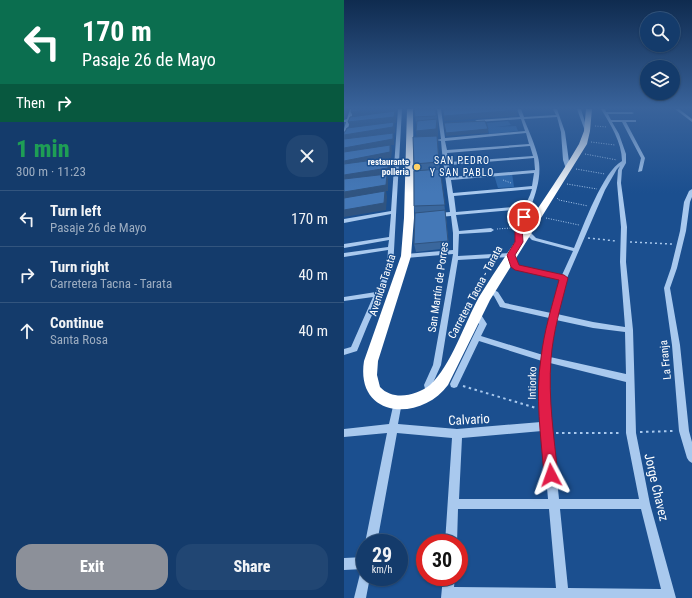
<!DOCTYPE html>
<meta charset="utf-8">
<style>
body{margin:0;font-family:"Roboto Condensed",sans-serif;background:#214673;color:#f1f3f6;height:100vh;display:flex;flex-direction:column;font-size:15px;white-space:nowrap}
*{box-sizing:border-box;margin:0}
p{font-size:13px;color:#9dadc1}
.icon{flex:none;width:22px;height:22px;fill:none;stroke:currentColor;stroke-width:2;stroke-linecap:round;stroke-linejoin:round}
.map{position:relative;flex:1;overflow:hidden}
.side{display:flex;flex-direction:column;background:#143b6b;width:344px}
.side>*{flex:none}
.top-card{background:#0b6e4f;color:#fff;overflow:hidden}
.fabs{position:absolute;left:296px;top:12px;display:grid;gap:8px}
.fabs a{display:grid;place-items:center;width:40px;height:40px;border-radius:50%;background:#143b6b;box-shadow:0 1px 3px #0004,0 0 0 1px #33557e;font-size:20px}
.speed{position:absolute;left:12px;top:534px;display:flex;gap:8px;font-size:20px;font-weight:700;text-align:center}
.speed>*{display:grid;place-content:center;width:52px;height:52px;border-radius:50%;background:#143b6b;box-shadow:0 1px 3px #0004,0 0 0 1px #33557e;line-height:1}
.speed small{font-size:10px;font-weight:400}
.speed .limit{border:6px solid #d22;background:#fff;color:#111}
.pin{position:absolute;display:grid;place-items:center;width:34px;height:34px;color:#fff;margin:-17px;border:2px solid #fff;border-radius:50%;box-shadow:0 1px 4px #0007}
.me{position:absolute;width:44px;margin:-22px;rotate:356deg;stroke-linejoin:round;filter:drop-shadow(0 0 3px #0008)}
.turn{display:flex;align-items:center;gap:14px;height:84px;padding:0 16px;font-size:18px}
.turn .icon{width:52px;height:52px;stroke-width:2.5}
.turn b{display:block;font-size:28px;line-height:34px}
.then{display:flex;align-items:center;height:38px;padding:0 16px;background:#0003;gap:8px;font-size:15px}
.round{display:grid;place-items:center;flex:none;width:42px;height:42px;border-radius:16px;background:#214673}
.overview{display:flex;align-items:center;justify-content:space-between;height:68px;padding:0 16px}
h1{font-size:24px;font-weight:800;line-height:30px;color:#1e9e55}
.cta{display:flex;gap:8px;margin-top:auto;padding:8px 16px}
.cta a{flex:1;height:46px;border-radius:16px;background:#8c9099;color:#fff;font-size:16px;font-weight:800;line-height:46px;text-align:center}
.cta a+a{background:#214673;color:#f1f3f6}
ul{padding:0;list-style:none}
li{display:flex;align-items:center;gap:12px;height:56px;padding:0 16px;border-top:1px solid #33557e}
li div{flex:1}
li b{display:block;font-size:15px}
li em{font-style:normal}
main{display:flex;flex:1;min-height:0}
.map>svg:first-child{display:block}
</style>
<main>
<section class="side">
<div class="top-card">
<div class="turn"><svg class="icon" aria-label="left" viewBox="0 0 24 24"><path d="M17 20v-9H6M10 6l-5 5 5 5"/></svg><div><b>170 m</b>Pasaje 26 de Mayo</div></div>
<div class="then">Then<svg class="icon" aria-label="right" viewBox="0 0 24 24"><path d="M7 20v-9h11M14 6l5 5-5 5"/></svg></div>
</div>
<div class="overview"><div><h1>1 min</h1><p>300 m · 11:23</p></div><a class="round"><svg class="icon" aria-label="close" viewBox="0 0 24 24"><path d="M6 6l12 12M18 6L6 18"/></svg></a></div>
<ul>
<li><svg class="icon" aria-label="left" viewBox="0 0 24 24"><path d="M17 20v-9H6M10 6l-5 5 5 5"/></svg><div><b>Turn left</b><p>Pasaje 26 de Mayo</p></div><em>170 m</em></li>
<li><svg class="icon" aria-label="right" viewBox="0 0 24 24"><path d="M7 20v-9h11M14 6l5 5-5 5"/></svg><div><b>Turn right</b><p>Carretera Tacna - Tarata</p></div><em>40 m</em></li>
<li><svg class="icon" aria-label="ahead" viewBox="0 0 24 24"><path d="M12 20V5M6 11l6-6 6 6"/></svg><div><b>Continue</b><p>Santa Rosa</p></div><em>40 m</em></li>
</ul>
<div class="cta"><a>Exit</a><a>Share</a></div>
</section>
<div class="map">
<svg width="348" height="598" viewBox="0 0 348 598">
<rect width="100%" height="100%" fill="#1b4f8f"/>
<!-- green -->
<g fill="#2e69ad">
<path d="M 164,121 L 167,125 L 151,127 L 172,126 L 174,131 L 145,134 L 143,123 Z"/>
<path d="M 168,173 L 170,187 L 154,188 L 150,175 Z"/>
</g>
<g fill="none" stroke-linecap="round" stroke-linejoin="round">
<!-- path-far2 -->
<g stroke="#a9c9ee" stroke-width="1" stroke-dasharray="1 1.5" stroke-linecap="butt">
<path d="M 251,126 L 263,127"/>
<path d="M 247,142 L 271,145"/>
<path d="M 241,154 L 273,160"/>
<path d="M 232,169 L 261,174"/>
<path d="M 159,180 L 167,183"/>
<path d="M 223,184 L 253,189"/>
<path d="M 213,198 L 215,200 L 244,206"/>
<path d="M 202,218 L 235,225"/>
<path d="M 153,229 L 167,228"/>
</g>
<!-- path-far1 -->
<g stroke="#a9c9ee" stroke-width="1.5" stroke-dasharray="2 3" stroke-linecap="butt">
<path d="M 244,238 L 272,241"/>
<path d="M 286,242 L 328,244"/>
</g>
<!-- path -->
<g stroke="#a9c9ee" stroke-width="2" stroke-dasharray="2.5 3.5" stroke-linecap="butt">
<path d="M 119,386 L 192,408"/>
<path d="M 296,432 L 330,431"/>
<path d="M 212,433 L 278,433"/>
</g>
<!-- minor -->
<g fill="#a9c9ee" fill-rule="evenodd">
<path d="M 6,109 L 10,109 L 7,119 L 14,118 L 16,119 L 6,121 L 2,136 L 0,137 L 0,129 L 2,122 L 0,122 L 0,120 L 3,119 Z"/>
<path d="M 54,109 L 58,109 L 49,268 L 24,324 L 13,351 L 0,355 L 0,349 L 7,347 L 29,297 L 0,301 L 0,297 L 32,292 L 43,268 L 44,250 L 0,257 L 0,253 L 44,247 L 45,240 L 0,248 L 0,244 L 45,237 L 47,214 L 0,223 L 0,219 L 47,211 Z"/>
<path d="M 93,109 L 97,109 L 101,138 L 181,131 L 177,119 L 133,122 L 131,121 L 133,120 L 176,117 L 173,109 L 177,109 L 180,117 L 212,115 L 209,109 L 213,109 L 221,132 L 226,169 L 222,169 L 219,160 L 217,132 L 213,117 L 180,119 C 185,132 191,144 194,157 C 198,173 193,191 187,206 L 188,207 L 185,209 L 177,227 L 178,242 L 177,243 L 173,243 L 172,242 L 171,227 L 180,209 L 112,215 L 115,231 L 147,228 L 150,230 L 147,232 L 115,234 L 114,256 L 167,253 L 170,255 L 175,266 L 218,275 L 229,251 L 188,240 L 179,231 L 180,230 L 184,230 L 192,238 L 230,248 C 239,227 259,171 278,161 C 278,142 266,124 257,109 L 261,109 L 262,112 L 288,112 L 290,113 L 288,114 L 264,114 L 267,120 L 292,120 L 292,122 L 282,122 L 301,158 L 298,171 L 294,172 L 297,158 L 278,122 L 268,122 L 275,134 L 282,154 L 282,163 L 278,170 L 277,183 L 283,227 L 282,262 L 289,330 L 292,433 L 306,504 L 332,598 L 97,598 L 99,577 L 111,577 L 110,587 L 212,588 L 205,509 L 114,509 L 113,543 L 101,543 L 108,438 L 53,433 L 33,543 L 21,543 L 43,433 L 0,437 L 0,429 L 45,424 L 50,402 L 51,399 L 54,398 L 57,399 L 58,402 L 54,424 L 113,429 L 197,422 L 196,411 L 198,361 L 135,341 L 113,387 L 110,388 L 107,387 L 106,384 L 135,324 L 129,315 L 130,313 L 136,313 L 143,324 L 137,336 L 199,355 L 205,318 L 156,307 L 150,296 L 143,290 L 146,288 L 154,292 L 161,303 L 207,313 L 216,279 L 171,269 L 165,257 L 114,260 L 97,365 L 88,385 L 90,393 L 89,396 L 86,397 L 83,396 L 80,385 L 89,365 L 109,254 L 62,258 L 59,256 L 62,254 L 109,250 L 109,233 L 107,216 L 94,217 L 91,215 L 94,213 L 106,212 L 98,152 L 97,141 L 93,140 L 97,139 ZM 182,133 L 185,144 L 103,150 L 101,141 ZM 186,146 L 189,156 L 105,162 L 103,153 ZM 190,158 L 191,170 L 107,177 L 105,165 ZM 276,166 L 274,170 L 273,183 L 277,227 L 276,262 L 281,327 L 249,322 L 213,314 L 223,278 L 261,190 L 273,169 ZM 190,173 L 188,186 L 109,193 L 107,180 ZM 188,189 L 186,195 L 181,206 L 112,212 L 110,196 ZM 212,320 L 249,328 L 281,332 L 282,374 L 206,357 ZM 206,363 L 282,382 L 282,433 L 295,499 L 215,499 L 206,411 ZM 198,431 L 204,499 L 115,499 L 118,438 ZM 216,509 L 297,509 L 317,589 L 224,588 Z"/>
<path d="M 233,109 L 237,109 L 244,132 L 241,131 Z"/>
<path d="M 331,109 L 335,109 L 348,119 L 348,122 Z"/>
<path d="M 348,189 L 348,197 L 346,202 L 342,231 L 333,268 L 326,288 L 336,345 L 345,431 L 348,442 L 348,463 L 345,461 L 343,458 L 335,431 L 328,345 L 320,288 L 327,268 L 336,231 L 340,202 L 345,191 Z"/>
<path d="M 21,557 L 21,577 L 26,577 L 22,598 L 10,598 L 17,570 L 19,569 L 0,570 L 0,558 Z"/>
</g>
<!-- highway -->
<path fill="#fff" fill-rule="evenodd" d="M 63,109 L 69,109 L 70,218 L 67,256 L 34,361 L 33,375 L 36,387 C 49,401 72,396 86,385 C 107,366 121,322 135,297 C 167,245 204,197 235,144 L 240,131 L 242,109 L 248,109 L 246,131 L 243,144 L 146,300 L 104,385 C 77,422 11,419 20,361 L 57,256 L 60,218 Z"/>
</g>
<!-- wall -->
<path fill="#3a679d" d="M 92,109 L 94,127 L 94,137 L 93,137 L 96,170 L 102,218 L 105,248 L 72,252 L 70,244 L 71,213 L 70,206 L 71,171 L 70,164 L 73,137 L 72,123 L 71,117 Z"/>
<!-- shaded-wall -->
<g fill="#305480">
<path d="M 1,109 L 2,109 L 3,113 L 2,118 L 0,119 L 0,113 Z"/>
<path d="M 28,109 L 53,109 L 52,112 L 51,112 L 52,117 L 52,123 L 50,123 L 51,128 L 51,133 L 0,141 L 0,135 L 6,127 L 4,122 L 9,117 L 7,112 Z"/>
<path d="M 173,110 L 173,116 L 100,121 L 100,116 Z"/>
<path d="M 93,119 L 94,127 L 94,137 L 93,137 L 96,170 L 95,162 L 73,139 L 72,131 Z"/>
<path d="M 144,129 L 144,133 L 102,136 L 102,133 Z"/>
<path d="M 49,133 L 50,139 L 50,145 L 47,145 L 48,151 L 47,158 L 45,158 L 47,164 L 45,174 L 43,174 L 44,180 L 44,191 L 42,191 L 43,197 L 42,210 L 0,217 L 0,148 Z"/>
</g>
<!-- building -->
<g fill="#4478b7" stroke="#305480">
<path d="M 8,109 L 28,109 L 7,112 Z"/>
<path d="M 70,109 L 92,109 L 92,116 L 71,117 Z"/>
<path d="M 102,109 L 173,109 L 173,110 L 100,116 L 99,110 Z"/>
<path d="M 51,111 L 50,117 L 4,122 L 6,117 Z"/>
<path d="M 93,119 L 92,129 L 72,131 L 73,121 Z"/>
<path d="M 141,121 L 144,129 L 102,133 L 100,123 Z"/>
<path d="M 50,122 L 49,127 L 0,135 L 0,132 L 1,132 L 3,128 Z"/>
<path d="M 49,133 L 49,139 L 0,148 L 0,139 Z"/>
<path d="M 93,136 L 95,162 L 70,164 L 69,137 Z"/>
<path d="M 46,145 L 46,152 L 0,161 L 0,152 Z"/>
<path d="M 45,158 L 44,168 L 0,175 L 0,164 Z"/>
<path d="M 96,169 L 101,205 L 70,206 L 70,171 Z"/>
<path d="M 43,174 L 42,185 L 0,192 L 0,179 Z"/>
<path d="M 41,191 L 40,203 L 0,210 L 0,198 Z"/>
<path d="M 101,210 L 104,241 L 70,244 L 71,213 Z"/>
</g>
<!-- sky -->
<linearGradient id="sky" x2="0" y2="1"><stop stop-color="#0f2b4f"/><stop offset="0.56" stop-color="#39639b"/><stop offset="1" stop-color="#39639b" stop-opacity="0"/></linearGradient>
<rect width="348" height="193" fill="url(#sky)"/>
<!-- route -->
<path fill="#e11d48" stroke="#92132f" d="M 177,215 L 183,217 L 178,227 L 179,242 L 171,255 L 175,265 L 220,275 L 224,278 C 217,305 209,332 207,359 C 204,398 210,437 214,475 L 212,480 L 207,482 L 202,480 L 200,475 C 197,437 191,396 197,358 C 200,331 208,306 215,280 L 171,270 L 167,267 L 163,255 L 171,242 L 171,227 Z"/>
<!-- markers -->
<circle fill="#ffd166" stroke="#1b4f8f" stroke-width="1.5" cx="73" cy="167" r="4"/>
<g text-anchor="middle" stroke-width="3" stroke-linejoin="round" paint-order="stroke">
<!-- far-poi labels -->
<g font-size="9" font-weight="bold" fill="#fff" stroke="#1b4f8f" text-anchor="end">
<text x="65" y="165">restaurante<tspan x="65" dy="10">polleria</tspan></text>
</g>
<!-- far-neighbourhood labels -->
<g font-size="10" letter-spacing="1" fill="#fff" stroke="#1b4f8f">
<text x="118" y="164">SAN PEDRO<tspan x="118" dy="12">Y SAN PABLO</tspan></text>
</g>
<!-- street labels -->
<g font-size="11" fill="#fff" stroke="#1b4f8f">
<text transform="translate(38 285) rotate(-72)" y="4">Avenida Tarata</text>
<text transform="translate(94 287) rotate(-82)" y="4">San Martín de Porres</text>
<text transform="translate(131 292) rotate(-62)" y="4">Carretera Tacna - Tarata</text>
<text transform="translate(321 360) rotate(-96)" y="4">La Franja</text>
<text transform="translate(188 383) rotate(-89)" y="4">Intiorko</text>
</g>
<!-- near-street labels -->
<g font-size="13" fill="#fff" stroke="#1b4f8f">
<text transform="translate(125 419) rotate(-3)" y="5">Calvario</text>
<text transform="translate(313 487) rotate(77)" y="5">Jorge Chavez</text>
</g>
</g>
</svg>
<div class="fabs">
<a><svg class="icon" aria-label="search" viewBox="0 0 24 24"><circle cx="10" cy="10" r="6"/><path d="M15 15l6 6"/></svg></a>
<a><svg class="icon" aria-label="layers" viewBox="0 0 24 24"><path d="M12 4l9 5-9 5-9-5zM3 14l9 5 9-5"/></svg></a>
</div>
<div class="speed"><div>29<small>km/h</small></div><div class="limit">30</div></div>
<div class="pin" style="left:180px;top:217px;background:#d93025"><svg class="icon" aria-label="arrive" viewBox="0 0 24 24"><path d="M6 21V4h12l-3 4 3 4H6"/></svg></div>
<svg class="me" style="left:207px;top:475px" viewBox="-20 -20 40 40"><path d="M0-17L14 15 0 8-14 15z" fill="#e11d48" stroke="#fff" stroke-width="4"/></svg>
</div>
</main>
